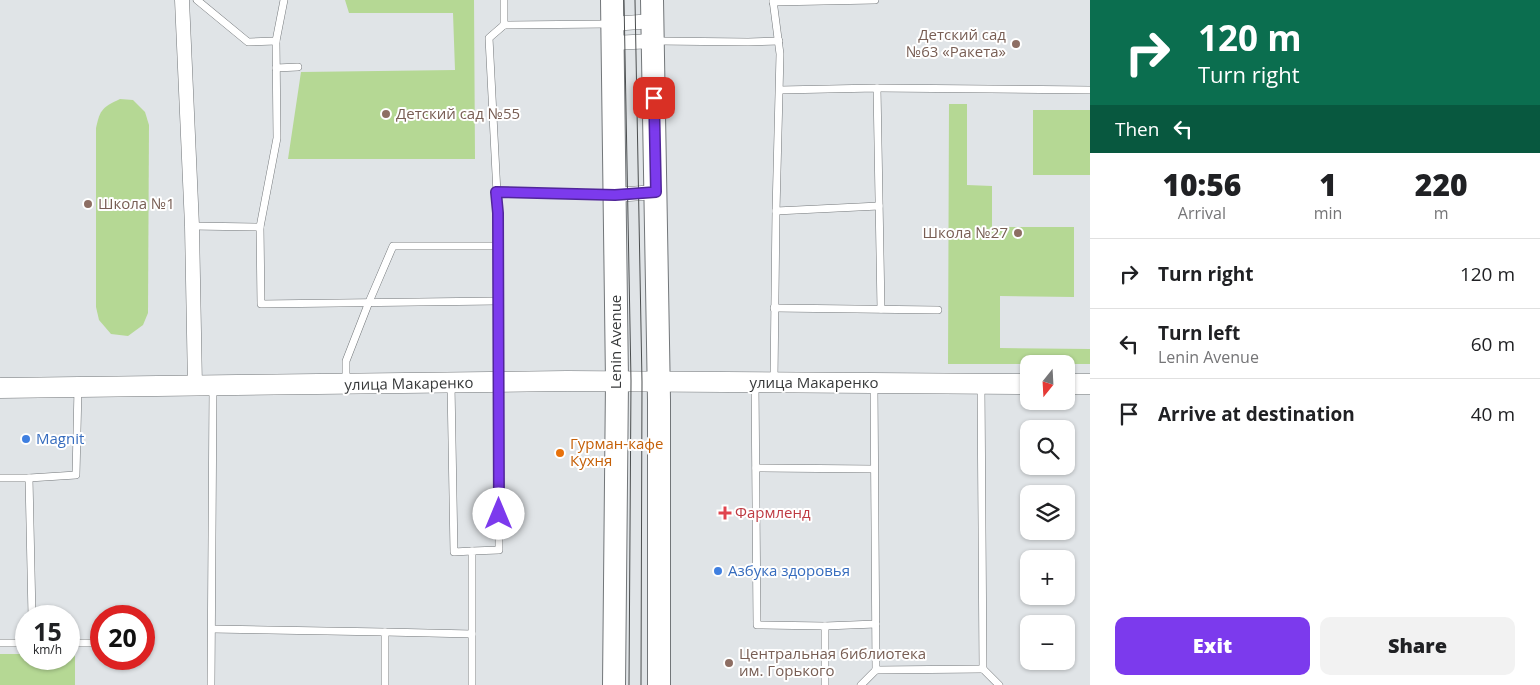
<!DOCTYPE html>
<meta charset="utf-8">
<style>
body{margin:0;font-family:"Open Sans",sans-serif;background:#f2f2f2;color:#202124;height:100vh;display:flex;flex-direction:column;font-size:19px;white-space:nowrap}
*{box-sizing:border-box;margin:0}
p{font-size:16px;color:#757577}
.icon{flex:none;width:28px;height:28px;fill:none;stroke:currentColor;stroke-width:2;stroke-linecap:round;stroke-linejoin:round}
.map{position:relative;flex:1;overflow:hidden}
.drawer{display:flex;flex-direction:column;background:#fff;width:450px}
.drawer>*{flex:none}
.hud{background:#0b6e4f;color:#fff;overflow:hidden}
.needle{width:32px;rotate:198deg}
.tools{position:absolute;left:1020px;top:355px;display:grid;gap:10px}
.tools a{display:grid;place-items:center;width:55px;height:55px;border-radius:10px;background:#fff;box-shadow:0 1px 4px #0004;font-size:25px}
.speed{position:absolute;left:15px;top:605px;display:flex;gap:10px;font-size:25px;font-weight:700;text-align:center}
.speed>*{display:grid;place-content:center;width:65px;height:65px;border-radius:50%;background:#fff;box-shadow:0 1px 4px #0004;line-height:1}
.speed small{font-size:12px;font-weight:400}
.speed .limit{border:8px solid #d22;background:#fff;color:#111}
.pin{position:absolute;display:grid;place-items:center;width:42px;height:42px;color:#fff;margin:-21px;border-radius:10px;box-shadow:0 2px 8px #0006}
.me{position:absolute;width:55px;margin:-28px;rotate:0deg;stroke-linejoin:round;filter:drop-shadow(0 0 4px #0008)}
.turn{display:flex;align-items:center;gap:18px;height:105px;padding:0 25px;font-size:22px}
.turn .icon{width:65px;height:65px;stroke-width:2.5}
.turn b{display:block;font-size:35px;line-height:42px}
.then{display:flex;align-items:center;height:48px;padding:0 25px;background:#0003;gap:10px;font-size:19px}
.eta{display:flex;justify-content:space-evenly;align-items:center;height:85px;text-align:center}
.eta b{font-size:30px;font-weight:800;line-height:35px}
.button{display:flex;gap:10px;margin-top:auto;padding:10px 25px}
.button a{flex:1;height:58px;border-radius:10px;background:#7c3aed;color:#fff;font-size:20px;font-weight:800;line-height:58px;text-align:center}
.button a+a{background:#f2f2f2;color:#202124}
ul{padding:0;list-style:none}
li{display:flex;align-items:center;gap:15px;height:70px;padding:0 25px;border-top:1px solid #e0e0e0}
li div{flex:1}
li b{display:block;font-size:19px}
li em{font-style:normal}
main{display:flex;flex:1;min-height:0}
.map>svg:first-child{display:block}
</style>
<main>
<div class="map">
<svg width="1090" height="685" viewBox="0 0 1090 685">
<rect width="100%" height="100%" fill="#e0e4e7"/>
<!-- green -->
<g fill="#b5d894">
<path d="M 345,0 L 474,0 L 475,159 L 288,159 L 301,72 L 455,70 L 453,13 L 349,13 Z"/>
<path d="M 120,99 L 133,100 L 145,112 L 149,125 L 148,313 L 143,325 L 128,336 L 111,334 L 99,320 L 96,307 L 96,128 C 100,109 103,107 120,99 Z"/>
<path d="M 949,104 L 967,104 L 967,185 L 992,186 L 992,227 L 1074,227 L 1074,297 L 1000,296 L 1000,348 L 1090,349 L 1090,364 L 948,364 Z"/>
<rect x="1033" y="110" width="57" height="65"/>
<path d="M 69,653 L 75,653 L 75,685 L 0,685 L 0,654 L 26,654 L 26,659 L 69,659 Z"/>
</g>
<g fill="none" stroke-linecap="round" stroke-linejoin="round">
<!-- lane casing -->
<g stroke="#727679" stroke-width="8">
<g id="lane">
<path d="M 197,0 L 248,42 L 276,41"/>
<path d="M 284,0 L 276,41 L 277,138 L 260,227 L 261,304 L 497,301"/>
<path d="M 504,0 L 504,25 L 609,24"/>
<path d="M 773,0 L 780,54 L 776,211 L 774,380"/>
<path d="M 773,2 L 875,0"/>
<path d="M 657,41 L 748,42 L 779,41"/>
<path d="M 276,68 L 298,67"/>
<path d="M 877,88 L 1090,90"/>
<path d="M 780,90 L 877,88 L 881,309"/>
<path d="M 496,192 L 611,195"/>
<path d="M 776,211 L 879,206"/>
<path d="M 192,226 L 260,227"/>
<path d="M 774,308 L 938,310"/>
<path d="M 346,383 L 346,361 L 369,302 L 393,246 L 497,246"/>
<path d="M 755,383 L 757,625 L 825,626 L 825,685"/>
<path d="M 451,385 L 454,552 L 472,551"/>
<path d="M 981,385 L 983,669 L 999,685"/>
<path d="M 874,386 L 876,670"/>
<path d="M 756,468 L 874,469"/>
<path d="M 0,478 L 29,478 L 76,475 L 78,388"/>
<path d="M 29,478 L 32,616"/>
<path d="M 825,626 L 876,624"/>
<path d="M 212,629 L 385,632 L 385,685"/>
<path d="M 385,632 L 472,634"/>
<path d="M 0,643 L 26,643"/>
<path d="M 69,643 L 101,643"/>
<path d="M 211,685 L 213,388"/>
<path d="M 472,685 L 472,551 L 499,550 L 498,213 L 489,38 L 504,25"/>
<path d="M 861,685 L 876,670 L 983,669"/>
</g>
</g>
<!-- street casing -->
<g stroke="#727679" stroke-width="15">
<g id="street">
<path d="M 182,0 L 192,226 L 195,386"/>
<path d="M 612,24 L 653,21"/>
<path d="M 612,43 L 654,41"/>
<path d="M 615,195 L 656,192"/>
</g>
</g>
<!-- secondary casing -->
<g stroke="#727679" stroke-width="21">
<g id="secondary">
<path d="M 1066,384 L 1090,384"/>
<path d="M 0,388 L 567,381 L 1029,384"/>
</g>
</g>
<!-- primary casing -->
<g stroke="#727679" stroke-width="24">
<g id="primary">
<path d="M 612,0 L 617,381 L 614,685"/>
<path d="M 652,0 L 659,400 L 659,685"/>
</g>
</g>
<!-- lane -->
<use href="#lane" stroke="#fff" stroke-width="7"/>
<!-- street -->
<use href="#street" stroke="#fff" stroke-width="14"/>
<!-- secondary -->
<use href="#secondary" stroke="#fff" stroke-width="20"/>
<!-- primary -->
<use href="#primary" stroke="#fff" stroke-width="22"/>
<!-- tram -->
<g stroke="#4b4e4f" stroke-width="1">
<path d="M 624,0 L 631,381 L 629,685"/>
<path d="M 635,0 L 642,382 L 641,685"/>
</g>
</g>
<g fill="none" stroke-linecap="round" stroke-linejoin="round">
<!-- route casing -->
<g stroke="#51269a" stroke-width="12">
<path id="route" d="M 499,514 L 498,213 L 496,192 L 615,195 L 656,192 L 654,98"/>
</g>
<!-- route -->
<use href="#route" stroke="#7c3aed" stroke-width="9"/>
</g>
<!-- markers -->
<g fill="#8d6e63" stroke="#fff" stroke-width="2">
<circle cx="1016" cy="44" r="5"/>
<circle cx="386" cy="114" r="5"/>
<circle cx="88" cy="204" r="5"/>
<circle cx="1018" cy="233" r="5"/>
<circle cx="729" cy="663" r="5"/>
</g>
<g fill="#3f7fe0" stroke="#fff" stroke-width="2">
<circle cx="26" cy="439" r="5"/>
<circle cx="718" cy="571" r="5"/>
</g>
<circle fill="#e8710a" stroke="#fff" stroke-width="2" cx="560" cy="453" r="5"/>
<path fill="#e0444e" stroke="#fff" stroke-width="2" d="M722.5 505.5h5v5h5v5h-5v5h-5v-5h-5v-5h5z"/>
<g text-anchor="middle" stroke-width="4" stroke-linejoin="round" paint-order="stroke">
<!-- education labels -->
<g font-size="15" fill="#785e54" stroke="#fff" text-anchor="start">
<text x="1006" y="40" text-anchor="end">Детский сад<tspan x="1006" dy="17">№63 «Ракета»</tspan></text>
<text x="396" y="119">Детский сад №55</text>
<text x="98" y="209">Школа №1</text>
<text x="1008" y="238" text-anchor="end">Школа №27</text>
<text x="739" y="659">Центральная библиотека<tspan x="739" dy="17">им. Горького</tspan></text>
</g>
<!-- street labels -->
<g font-size="15" fill="#383a3b" stroke="#fff">
<text transform="translate(616 342) rotate(-90)" y="5">Lenin Avenue</text>
<text x="814" y="388">улица Макаренко</text>
<text transform="translate(409 384) rotate(-1)" y="5">улица Макаренко</text>
</g>
<!-- shop labels -->
<g font-size="15" fill="#366cbe" stroke="#fff" text-anchor="start">
<text x="36" y="444">Magnit</text>
<text x="728" y="576">Азбука здоровья</text>
</g>
<!-- food labels -->
<g font-size="15" fill="#c56008" stroke="#fff" text-anchor="start">
<text x="570" y="449">Гурман-кафе<tspan x="570" dy="17">Кухня</tspan></text>
</g>
<!-- health labels -->
<g font-size="15" fill="#be3a42" stroke="#fff" text-anchor="start">
<text x="735" y="518">Фармленд</text>
</g>
</g>
</svg>
<div class="tools">
<a><svg class="needle" viewBox="-14 -14 28 28"><path d="M0-13l5 13h-10z" fill="#e53935"/><path d="M0 13l5-13h-10z" fill="#757577"/></svg></a>
<a><svg class="icon" aria-label="search" viewBox="0 0 24 24"><circle cx="10" cy="10" r="6"/><path d="M15 15l6 6"/></svg></a>
<a><svg class="icon" aria-label="layers" viewBox="0 0 24 24"><path d="M12 4l9 5-9 5-9-5zM3 14l9 5 9-5"/></svg></a>
<a>+</a>
<a>−</a>
</div>
<div class="speed"><div>15<small>km/h</small></div><div class="limit">20</div></div>
<div class="pin" style="left:654px;top:98px;background:#d93025"><svg class="icon" aria-label="arrive" viewBox="0 0 24 24"><path d="M6 21V4h12l-3 4 3 4H6"/></svg></div>
<svg class="me" style="left:499px;top:514px" viewBox="-20 -20 40 40"><circle r="19" fill="#fff"/><path d="M0-13L10 11 0 6-10 11z" fill="#7c3aed"/></svg>
</div>
<section class="drawer">
<div class="hud">
<div class="turn"><svg class="icon" aria-label="right" viewBox="0 0 24 24"><path d="M7 20v-9h11M14 6l5 5-5 5"/></svg><div><b>120 m</b>Turn right</div></div>
<div class="then">Then<svg class="icon" aria-label="left" viewBox="0 0 24 24"><path d="M17 20v-9H6M10 6l-5 5 5 5"/></svg></div>
</div>
<div class="eta">
<div><b>10:56</b><p>Arrival</p></div>
<div><b>1</b><p>min</p></div>
<div><b>220</b><p>m</p></div>
</div>
<ul>
<li><svg class="icon" aria-label="right" viewBox="0 0 24 24"><path d="M7 20v-9h11M14 6l5 5-5 5"/></svg><div><b>Turn right</b></div><em>120 m</em></li>
<li><svg class="icon" aria-label="left" viewBox="0 0 24 24"><path d="M17 20v-9H6M10 6l-5 5 5 5"/></svg><div><b>Turn left</b><p>Lenin Avenue</p></div><em>60 m</em></li>
<li><svg class="icon" aria-label="arrive" viewBox="0 0 24 24"><path d="M6 21V4h12l-3 4 3 4H6"/></svg><div><b>Arrive at destination</b></div><em>40 m</em></li>
</ul>
<div class="button"><a>Exit</a><a>Share</a></div>
</section>
</main>
